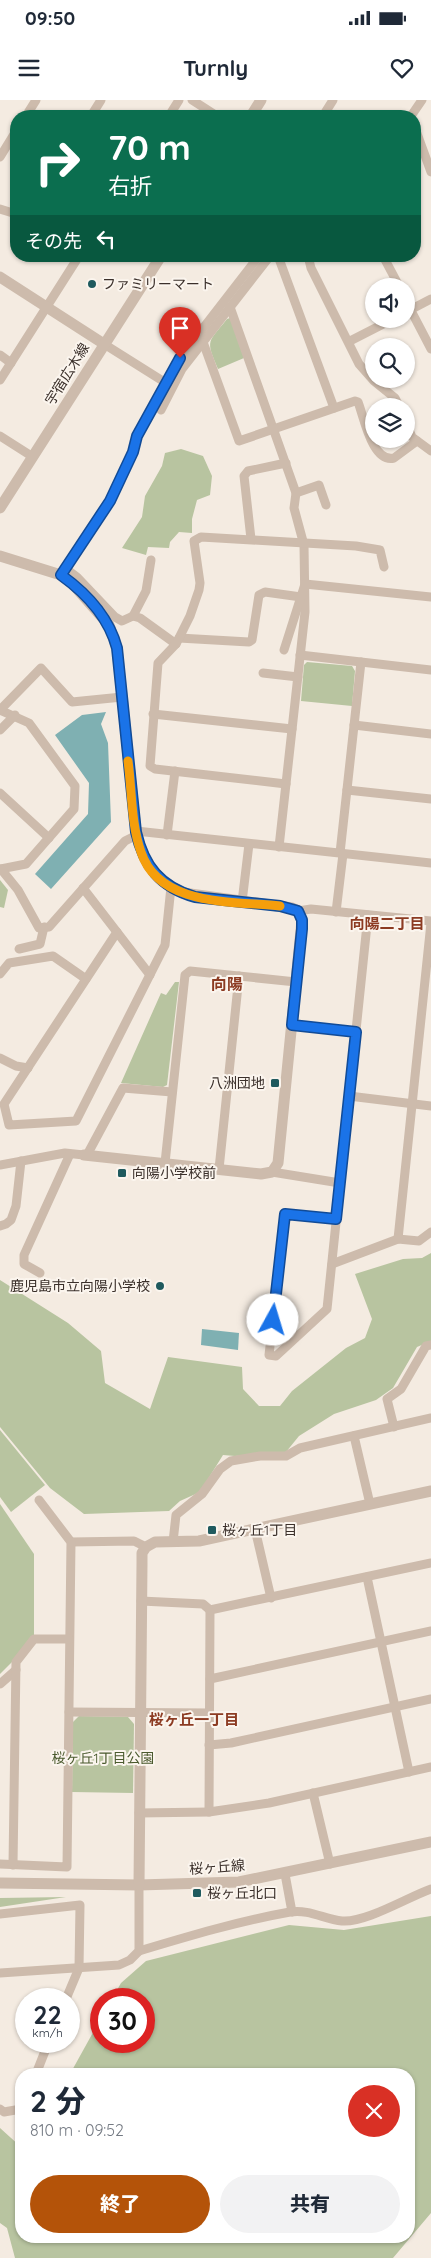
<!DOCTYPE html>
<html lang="ja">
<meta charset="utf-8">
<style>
body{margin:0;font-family:Quicksand,"Noto Sans JP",sans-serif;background:#f2f2f3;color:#1f2937;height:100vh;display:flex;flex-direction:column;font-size:19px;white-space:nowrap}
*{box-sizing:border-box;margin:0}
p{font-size:16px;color:#747a83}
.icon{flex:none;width:28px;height:28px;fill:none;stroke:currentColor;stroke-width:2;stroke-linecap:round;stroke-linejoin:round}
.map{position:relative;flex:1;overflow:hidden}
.drawer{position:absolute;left:15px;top:1968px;width:400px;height:175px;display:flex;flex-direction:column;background:#fff;border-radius:20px;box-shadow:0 1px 4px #0004}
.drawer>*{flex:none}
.top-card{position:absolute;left:10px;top:10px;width:411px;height:152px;border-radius:20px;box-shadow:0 1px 4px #0004;background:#0b6e4f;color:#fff;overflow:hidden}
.controls{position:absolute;left:365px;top:178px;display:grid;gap:10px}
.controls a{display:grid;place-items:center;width:50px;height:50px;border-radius:50%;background:#fff;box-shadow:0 1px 4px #0004;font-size:25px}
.speed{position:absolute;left:15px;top:1888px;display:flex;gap:10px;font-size:25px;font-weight:700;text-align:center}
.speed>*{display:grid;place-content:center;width:65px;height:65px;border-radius:50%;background:#fff;box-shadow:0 1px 4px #0004;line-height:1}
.speed small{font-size:12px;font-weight:400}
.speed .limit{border:8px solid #d22;background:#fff;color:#111}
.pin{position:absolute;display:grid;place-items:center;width:42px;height:42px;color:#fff;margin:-51px -21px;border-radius:50% 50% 50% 0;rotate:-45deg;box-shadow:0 0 5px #0007}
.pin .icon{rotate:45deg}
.me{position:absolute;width:55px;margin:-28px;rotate:6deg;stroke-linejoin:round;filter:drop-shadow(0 0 4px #0008)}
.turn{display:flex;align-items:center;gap:18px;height:105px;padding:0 15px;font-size:22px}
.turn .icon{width:65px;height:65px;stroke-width:2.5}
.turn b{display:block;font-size:35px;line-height:42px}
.then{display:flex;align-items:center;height:48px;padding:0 15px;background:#0003;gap:10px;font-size:19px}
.round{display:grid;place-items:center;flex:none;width:52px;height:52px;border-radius:26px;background:#f2f2f3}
.overview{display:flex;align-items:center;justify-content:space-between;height:85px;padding:0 15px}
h1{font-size:30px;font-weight:800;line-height:38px}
.action{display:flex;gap:10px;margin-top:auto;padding:10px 15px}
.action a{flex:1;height:58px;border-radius:30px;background:#b45309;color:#fff;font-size:20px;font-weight:800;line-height:58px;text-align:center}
.action a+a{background:#f2f2f3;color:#1f2937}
.status{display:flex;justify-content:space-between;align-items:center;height:35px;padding:0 25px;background:#fff;direction:ltr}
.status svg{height:14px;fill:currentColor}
header{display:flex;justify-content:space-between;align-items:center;height:65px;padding:0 15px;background:#fff;font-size:22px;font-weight:800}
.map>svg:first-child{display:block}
</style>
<div class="status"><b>09:50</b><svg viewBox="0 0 49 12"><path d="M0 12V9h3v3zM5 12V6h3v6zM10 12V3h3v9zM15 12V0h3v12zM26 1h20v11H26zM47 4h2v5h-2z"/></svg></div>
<header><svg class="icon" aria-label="menu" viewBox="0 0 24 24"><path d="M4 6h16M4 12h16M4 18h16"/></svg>Turnly<svg class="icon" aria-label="heart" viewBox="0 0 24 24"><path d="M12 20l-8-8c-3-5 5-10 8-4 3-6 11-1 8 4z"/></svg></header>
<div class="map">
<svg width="431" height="2158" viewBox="0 0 431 2158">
<rect width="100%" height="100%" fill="#f4ebe1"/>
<!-- green -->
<g fill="#b8c4a0">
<path d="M 230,218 L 244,258 L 218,269 C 205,239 208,243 227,219 Z"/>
<path d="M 181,349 L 203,356 L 212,376 L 210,395 L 197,400 L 192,419 L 192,433 L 179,432 L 170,442 L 169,448 L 148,447 L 146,455 L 122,448 L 142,417 L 145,396 L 162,366 L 165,353 Z"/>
<path d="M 307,562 L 352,566 L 355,571 L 352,606 L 301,601 L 304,565 Z"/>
<path d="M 0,780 L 8,790 L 4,808 L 0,807 Z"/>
<path d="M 175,882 L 179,882 L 167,985 L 163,987 L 121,983 L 161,893 L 166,895 Z"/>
<path d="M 431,1153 L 431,1241 L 417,1247 L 393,1288 L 376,1300 L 334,1314 L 299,1336 L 286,1352 L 235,1356 L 223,1355 L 200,1392 L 180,1401 L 169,1411 L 84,1414 L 50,1388 L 0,1327 L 0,1180 L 68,1223 L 101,1251 L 105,1283 L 150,1309 L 168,1257 L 242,1267 L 243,1289 L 259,1306 L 280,1306 L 292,1291 L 346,1248 L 365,1238 L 372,1219 L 355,1174 L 403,1159 L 422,1158 Z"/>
<path d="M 0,1330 L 45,1385 L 11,1412 L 0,1397 Z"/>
<path d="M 0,1404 L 34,1454 L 34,1540 L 0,1574 Z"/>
<path d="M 79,1616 L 128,1617 L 134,1624 L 133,1693 L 72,1692 L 73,1622 Z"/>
<path d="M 66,1797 L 0,1807 L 0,1798 Z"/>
<path d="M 431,1816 L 431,2113 L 393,2158 L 15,2158 L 7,2128 L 0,2123 L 0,2028 L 21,2047 L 21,2136 L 409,2136 L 409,1974 L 70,1974 L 101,1918 L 101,1941 L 144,1941 L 144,1899 L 112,1899 L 121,1883 L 146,1861 L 289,1825 L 344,1830 Z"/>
</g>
<!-- water -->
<g fill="#7fb0b2">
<path d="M 106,612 L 101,624 L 108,643 L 111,722 L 51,789 L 35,774 L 88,714 L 89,683 L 55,635 L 82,615 Z"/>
<path d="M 202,1229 L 239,1233 L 238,1250 L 201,1245 Z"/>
</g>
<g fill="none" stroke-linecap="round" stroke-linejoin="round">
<!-- minor -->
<g stroke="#cdbbac" stroke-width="9">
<path d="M 192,0 L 217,16"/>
<path d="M 26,16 L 36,0"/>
<path d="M 91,16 L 101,0"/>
<path d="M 169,16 L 179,0"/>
<path d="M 323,16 L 333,0"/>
<path d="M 411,16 L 422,0"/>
<path d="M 415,28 L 431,72"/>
<path d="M 0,57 L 16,31"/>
<path d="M 0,109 L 16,114"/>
<path d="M 278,156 L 334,308"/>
<path d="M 308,156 L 311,168 L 359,264 L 374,281 L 395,298 L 399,306"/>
<path d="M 383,156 L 399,186"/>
<path d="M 406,201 L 431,249"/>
<path d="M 230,207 L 296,393 L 294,408 L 304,445 L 305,512 L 279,747"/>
<path d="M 406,212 L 431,199"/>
<path d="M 350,241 L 393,219"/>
<path d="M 203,242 L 239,341 L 355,301 L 358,302 C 364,317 372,363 394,358 L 417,341"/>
<path d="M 104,244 L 166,283"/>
<path d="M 0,255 L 11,263"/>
<path d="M 0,280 L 79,156"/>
<path d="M 161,310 L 182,269 L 270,156"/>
<path d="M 406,323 L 412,337 L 431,351"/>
<path d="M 0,336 L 33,357"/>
<path d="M 296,393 L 319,385 L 326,405"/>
<path d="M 251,439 L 244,376 L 248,371 L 286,363"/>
<path d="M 65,468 L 77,477 L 115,517 L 122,521 L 133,516 L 140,518 L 176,544"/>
<path d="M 61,475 L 110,401 L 133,352 L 137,336 L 180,258 L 259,156"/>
<path d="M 133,516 L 146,491 L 151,460"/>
<path d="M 179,538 L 249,542 L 252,540 L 259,495 L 265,492 L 301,497"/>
<path d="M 284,550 L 305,484 L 431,497"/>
<path d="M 300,555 L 431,570"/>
<path d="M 263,573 L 298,577"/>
<path d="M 0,610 L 29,623 L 75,686 L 74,709 L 26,764 L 0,769"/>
<path d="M 0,610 L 41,568 L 72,602 L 122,597"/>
<path d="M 153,614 L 292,629"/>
<path d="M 354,625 L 431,634"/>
<path d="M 0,630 L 15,615"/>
<path d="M 286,684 L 155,669 L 150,666 L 158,563 L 176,544 L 190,516 L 199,490 L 200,483 L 194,441 L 201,437 L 356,446 L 380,450 L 384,467"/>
<path d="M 347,690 L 431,699"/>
<path d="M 0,693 L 49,738"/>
<path d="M 136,731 L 431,763"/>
<path d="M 167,735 L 175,671"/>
<path d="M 340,753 L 361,562"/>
<path d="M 1,769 L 18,790 L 39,828 L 49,827 L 125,741 L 137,735"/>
<path d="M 83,788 L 150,875"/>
<path d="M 242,802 L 249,744"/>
<path d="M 298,811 L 311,809 L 431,821"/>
<path d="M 336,812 L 343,754"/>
<path d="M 117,832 L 4,1004 L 9,1025 L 76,1021 L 165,845 L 171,787"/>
<path d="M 19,849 L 40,844 L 44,827"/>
<path d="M 0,874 L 9,863 L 53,856 L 86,879"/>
<path d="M 292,925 L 356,932"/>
<path d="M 0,958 L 16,966 L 28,968"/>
<path d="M 349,996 L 431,1006"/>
<path d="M 87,1055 L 123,988 L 172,992"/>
<path d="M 165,1063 L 185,875 L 190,871 L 296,882"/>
<path d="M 0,1065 L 65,1053 L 84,1055"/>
<path d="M 219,1069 L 239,876"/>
<path d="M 272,1072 L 340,1083"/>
<path d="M 336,1119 L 285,1114 L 269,1255 L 276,1256 L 327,1209 L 368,815"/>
<path d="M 0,1126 L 6,1124 L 11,1120 L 16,1106 L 21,1061"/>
<path d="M 398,1139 L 431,823"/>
<path d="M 332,1164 L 398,1139 L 419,1141 L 431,1132"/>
<path d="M 40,1173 L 24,1164 L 24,1155 L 70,1054"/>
<path d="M 394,1327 L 387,1299 L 401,1289 L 426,1246 L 431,1245"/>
<path d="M 354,1336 L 370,1404"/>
<path d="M 255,1429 L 271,1498"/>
<path d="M 71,1442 L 134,1441 L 146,1447"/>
<path d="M 173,1442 L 176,1415 L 202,1394 L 220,1369 L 231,1361 L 260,1356 L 286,1356 L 300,1348 L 431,1318"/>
<path d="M 431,1463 L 210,1510 L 209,1712 L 269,1703 L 431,1667"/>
<path d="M 367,1477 L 409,1672"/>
<path d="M 141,1501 L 203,1504 L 210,1510"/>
<path d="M 210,1579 L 431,1531"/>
<path d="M 0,1584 L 16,1570"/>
<path d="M 69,1612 L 210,1613"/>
<path d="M 209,1645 L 231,1643 L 431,1599"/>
<path d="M 313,1693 L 330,1764"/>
<path d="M 139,1713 L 209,1712"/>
<path d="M 0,1764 L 67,1767 L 71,1442 L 39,1400"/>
<path d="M 13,1765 L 16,1562 L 34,1539 L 69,1539"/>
<path d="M 285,1774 L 292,1812"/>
<path d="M 0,1814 L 80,1805 L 79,1868 L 66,1899"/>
<path d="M 139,1851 C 189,1836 239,1821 290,1812 C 309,1809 324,1819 342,1821 C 366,1823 408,1797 431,1789"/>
<path d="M 0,1873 L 119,1865 L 130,1860 L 139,1851 L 139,1785"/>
<path d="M 36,1974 L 49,1941"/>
<path d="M 0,2009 L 4,2012 L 21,2009"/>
</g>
<!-- tertiary -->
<g stroke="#cdbbac" stroke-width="11">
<path d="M 251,16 L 261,0"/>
<path d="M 0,177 L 104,244"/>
<path d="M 0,408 L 161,156"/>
<path d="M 0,456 L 61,475 L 72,483 L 109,525 L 117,548 L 136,731 C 142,761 156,780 183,793 L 292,808 L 298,811 L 302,820 L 278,1063 L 272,1072 L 261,1074 L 84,1055"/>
<path d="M 0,1783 L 139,1785 L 239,1782 L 431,1742"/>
<path d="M 139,1785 L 142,1463 L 142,1453 L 146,1447 L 155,1442 L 199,1441 L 431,1391"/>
</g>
</g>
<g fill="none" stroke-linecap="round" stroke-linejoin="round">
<!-- route casing -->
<g stroke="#114b97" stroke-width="12">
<path id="route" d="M 180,258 L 137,336 L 133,352 L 110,401 L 61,475 C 86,493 109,518 117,548 L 136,732 C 144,766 160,787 195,797 L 280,806 L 298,811 L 302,820 L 302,829 L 292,925 L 356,932 L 336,1119 L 285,1114 L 273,1220"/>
</g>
<!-- route -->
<use href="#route" stroke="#1a73e8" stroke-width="9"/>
<!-- slow -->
<path stroke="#f59e0b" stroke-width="9" d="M 128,661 C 132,691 131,724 141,752 C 159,807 234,801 280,806"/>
</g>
<!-- markers -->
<g fill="#1f5a5e" stroke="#fbf5ee" stroke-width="2">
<circle cx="92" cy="184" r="5"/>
<rect x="270" y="978" width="10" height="10" rx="2.5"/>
<rect x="117" y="1068" width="10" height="10" rx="2.5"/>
<circle cx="160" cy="1186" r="5"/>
<rect x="207" y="1425" width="10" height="10" rx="2.5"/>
<rect x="192" y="1788" width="10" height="10" rx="2.5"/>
</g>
<g text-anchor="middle" stroke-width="4" stroke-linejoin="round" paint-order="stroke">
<!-- poi labels -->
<g font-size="14" fill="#3b302b" stroke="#fbf5ee" text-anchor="start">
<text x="102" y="189">ファミリーマート</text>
<text x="265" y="988" text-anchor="end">八洲団地</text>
<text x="132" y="1078">向陽小学校前</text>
<text x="150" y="1191" text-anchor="end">鹿児島市立向陽小学校</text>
<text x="222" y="1435">桜ヶ丘1丁目</text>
<text x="207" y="1798">桜ヶ丘北口</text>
</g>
<!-- street labels -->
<g font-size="14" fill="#3b302b" stroke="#fbf5ee">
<text transform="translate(67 274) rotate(-58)" y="5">宇宿広木線</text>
<text transform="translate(217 1767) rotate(-4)" y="5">桜ヶ丘線</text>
</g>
<!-- park labels -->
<g font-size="14" fill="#4a5a2e" stroke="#fbf5ee">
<text x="103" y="1663">桜ヶ丘1丁目公園</text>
</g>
<!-- neighbourhood labels -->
<g font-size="15" font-weight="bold" fill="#8c3b22" stroke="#fbf5ee">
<text x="387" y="829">向陽二丁目</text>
<text x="194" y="1625">桜ヶ丘一丁目</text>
</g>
<!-- quarter labels -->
<g font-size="16" font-weight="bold" fill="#8c3b22" stroke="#fbf5ee">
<text x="227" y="890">向陽</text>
</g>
</g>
</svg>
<div class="controls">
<a><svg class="icon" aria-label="sound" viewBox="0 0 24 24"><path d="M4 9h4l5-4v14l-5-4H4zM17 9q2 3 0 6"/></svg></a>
<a><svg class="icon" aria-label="search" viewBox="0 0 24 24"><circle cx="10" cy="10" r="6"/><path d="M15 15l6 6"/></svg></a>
<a><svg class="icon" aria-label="layers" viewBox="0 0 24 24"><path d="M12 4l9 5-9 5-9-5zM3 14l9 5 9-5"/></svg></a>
</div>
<div class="speed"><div>22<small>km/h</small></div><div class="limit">30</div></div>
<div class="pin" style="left:180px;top:258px;background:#d93025"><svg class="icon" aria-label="arrive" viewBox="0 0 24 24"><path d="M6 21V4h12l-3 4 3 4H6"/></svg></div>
<svg class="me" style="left:273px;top:1220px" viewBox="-20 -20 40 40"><circle r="19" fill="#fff"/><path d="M0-13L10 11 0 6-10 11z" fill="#1a73e8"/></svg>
<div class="top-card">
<div class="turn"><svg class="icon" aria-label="right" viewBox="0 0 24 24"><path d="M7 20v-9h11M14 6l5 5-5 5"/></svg><div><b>70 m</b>右折</div></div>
<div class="then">その先<svg class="icon" aria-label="left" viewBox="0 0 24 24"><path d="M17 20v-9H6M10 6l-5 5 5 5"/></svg></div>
</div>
<section class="drawer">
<div class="overview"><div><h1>2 分</h1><p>810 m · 09:52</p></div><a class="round" style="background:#d93025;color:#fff"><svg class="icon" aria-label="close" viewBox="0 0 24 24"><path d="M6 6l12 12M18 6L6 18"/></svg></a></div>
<div class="action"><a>終了</a><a>共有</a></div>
</section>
</div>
